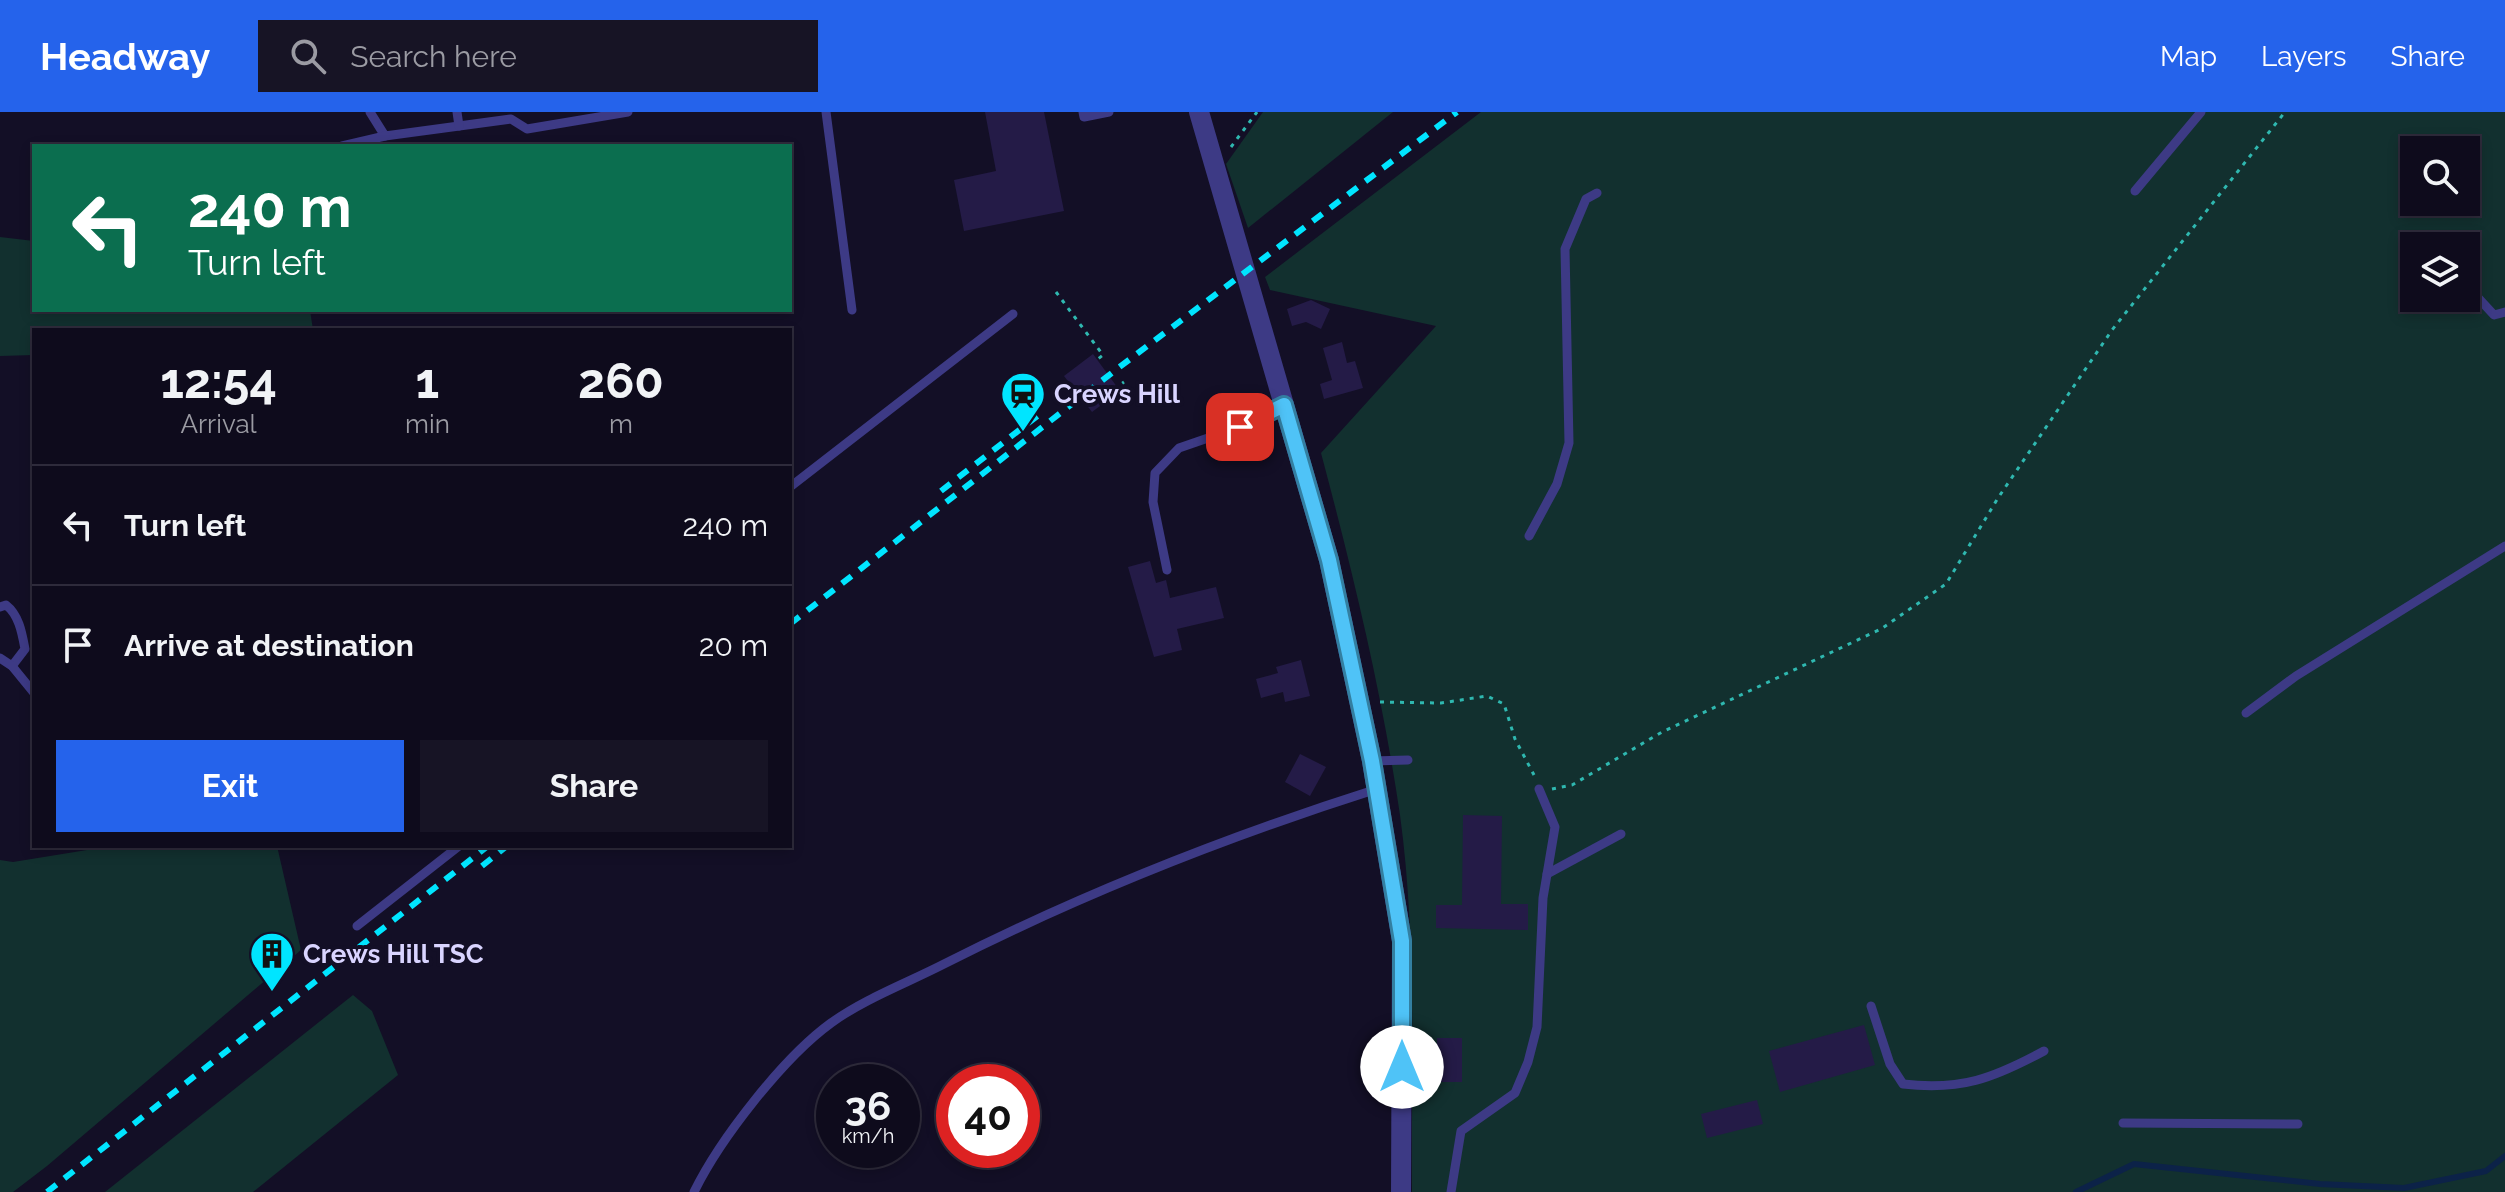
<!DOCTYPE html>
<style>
body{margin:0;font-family:Raleway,sans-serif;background:#171425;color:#f1f3f6;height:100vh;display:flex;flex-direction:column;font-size:30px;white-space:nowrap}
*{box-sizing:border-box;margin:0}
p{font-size:26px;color:#9b9ba3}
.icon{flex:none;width:44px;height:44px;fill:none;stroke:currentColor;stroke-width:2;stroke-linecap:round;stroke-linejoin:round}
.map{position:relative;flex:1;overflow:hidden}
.panel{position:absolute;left:32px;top:216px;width:760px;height:520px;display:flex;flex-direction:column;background:#0e0b1c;border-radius:0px;box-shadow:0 4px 12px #0003,0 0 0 2px #2e2b3b}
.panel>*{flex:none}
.banner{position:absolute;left:32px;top:32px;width:760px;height:168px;border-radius:0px;box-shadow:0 4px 12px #0003,0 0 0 2px #2e2b3b;background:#0b6e4f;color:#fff;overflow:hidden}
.controls{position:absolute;left:2400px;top:24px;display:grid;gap:16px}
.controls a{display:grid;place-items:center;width:80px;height:80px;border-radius:0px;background:#0e0b1c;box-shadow:0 4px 12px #0003,0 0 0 2px #2e2b3b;font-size:40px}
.speed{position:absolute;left:816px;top:952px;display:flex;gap:16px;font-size:40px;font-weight:700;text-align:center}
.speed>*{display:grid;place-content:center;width:104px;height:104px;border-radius:50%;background:#0e0b1c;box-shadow:0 4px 12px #0003,0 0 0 2px #2e2b3b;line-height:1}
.speed small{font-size:20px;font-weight:400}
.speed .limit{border:12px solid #d22;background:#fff;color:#111}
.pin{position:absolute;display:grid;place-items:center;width:68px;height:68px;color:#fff;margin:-34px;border-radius:16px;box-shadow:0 4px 12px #0006}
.me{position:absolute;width:88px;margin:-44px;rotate:0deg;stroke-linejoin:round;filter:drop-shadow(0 0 6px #0008)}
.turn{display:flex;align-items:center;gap:28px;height:168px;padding:0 24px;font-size:36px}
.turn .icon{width:104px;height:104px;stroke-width:2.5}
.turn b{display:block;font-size:56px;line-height:68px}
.eta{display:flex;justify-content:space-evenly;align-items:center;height:136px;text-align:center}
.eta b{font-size:48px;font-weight:700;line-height:56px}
.action{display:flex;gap:16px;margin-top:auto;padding:16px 24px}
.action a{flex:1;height:92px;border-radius:0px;background:#2563eb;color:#fff;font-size:32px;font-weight:700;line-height:92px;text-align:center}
.action a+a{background:#171425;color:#f1f3f6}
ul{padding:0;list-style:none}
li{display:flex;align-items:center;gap:24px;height:120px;padding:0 24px;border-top:2px solid #2e2b3b}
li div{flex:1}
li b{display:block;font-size:30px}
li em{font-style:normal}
header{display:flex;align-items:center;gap:48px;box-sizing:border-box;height:112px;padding:0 40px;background:#2563eb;color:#fff}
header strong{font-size:38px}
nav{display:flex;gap:44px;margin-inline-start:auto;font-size:28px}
.search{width:560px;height:72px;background:#171425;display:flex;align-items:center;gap:20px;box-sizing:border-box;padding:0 28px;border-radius:0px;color:#9b9ba3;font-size:30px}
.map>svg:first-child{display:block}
</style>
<header>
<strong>Headway</strong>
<div class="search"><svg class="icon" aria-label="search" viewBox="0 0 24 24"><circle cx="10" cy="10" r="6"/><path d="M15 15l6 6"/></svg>Search here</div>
<nav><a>Map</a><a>Layers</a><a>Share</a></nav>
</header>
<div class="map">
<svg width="2505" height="1080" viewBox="0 0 2505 1080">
<rect width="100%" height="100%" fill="#130f26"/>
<!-- green -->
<g fill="#12302f" fill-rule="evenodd">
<path d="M 1263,0 L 1393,0 L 1248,116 L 1226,52 Z"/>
<path d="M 1481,0 L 2505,0 L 2505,1080 L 1412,1080 C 1411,955 1417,827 1400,703 C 1382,581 1353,461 1321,341 L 1436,214 L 1270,178 L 1265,165 ZM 2414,38 L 2466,38 L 2466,90 L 2414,90 ZM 2414,134 L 2466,134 L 2466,186 L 2414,186 Z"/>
<path d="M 0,125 L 34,129 L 34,198 L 310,198 L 313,218 L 34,218 L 34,243 L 0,244 Z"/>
<path d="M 90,734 L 277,734 L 301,838 L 47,1054 L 13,1080 L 0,1080 L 0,748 L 13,750 L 87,738 Z"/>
<path d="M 353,883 L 372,899 L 398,963 L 253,1080 L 105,1080 Z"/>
</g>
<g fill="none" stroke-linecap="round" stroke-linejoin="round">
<!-- stream -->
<path stroke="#0c2248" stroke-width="6" d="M 2076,1080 L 2134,1052 L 2320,1072 L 2404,1076 L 2486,1059 L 2505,1044"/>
</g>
<!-- building -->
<g fill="#241b47">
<path d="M 985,0 L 1044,0 L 1064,99 L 964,119 L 954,68 L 996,59 Z"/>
<path d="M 1311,188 L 1330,197 L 1321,217 L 1306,210 L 1292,214 L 1287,197 Z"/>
<path d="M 1342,230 L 1347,251 L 1355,249 L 1363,276 L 1324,287 L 1320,272 L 1332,268 L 1323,236 Z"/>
<path d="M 1093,242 L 1120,279 L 1092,300 L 1064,264 Z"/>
<path d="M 1150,449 L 1156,471 L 1166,468 L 1170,486 L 1216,475 L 1224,506 L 1177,517 L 1182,538 L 1154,545 L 1128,455 Z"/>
<path d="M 1301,548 L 1310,584 L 1285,590 L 1283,580 L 1261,586 L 1256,567 L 1278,561 L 1276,555 Z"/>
<path d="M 1300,642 L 1326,655 L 1310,684 L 1285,670 Z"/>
<path d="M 1463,703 L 1502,704 L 1501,792 L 1528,792 L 1528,818 L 1436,816 L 1436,793 L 1462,793 Z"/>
<path d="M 1864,913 L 1875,953 L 1780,980 L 1769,939 Z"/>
<rect x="1437" y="926" width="25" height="44"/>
<path d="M 1757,988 L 1763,1012 L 1707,1026 L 1701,1002 Z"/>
</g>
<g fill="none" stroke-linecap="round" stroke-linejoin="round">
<!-- path -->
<g stroke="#2fb8b0" stroke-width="3" stroke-dasharray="4 6" stroke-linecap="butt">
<path d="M 1231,35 L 1257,0"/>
<path d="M 1056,180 L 1103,243 L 1094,250"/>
<path d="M 1114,277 L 1124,270"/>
<path d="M 1380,590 L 1441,591 L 1487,584 L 1504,592 L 1515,627 L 1534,663"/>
<path d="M 1552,677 L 1572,673 L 1662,620 L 1881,517 L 1946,472 L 1998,386 L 2112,218 L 2285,0"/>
</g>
<!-- service -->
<g stroke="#3d3a85" stroke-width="9">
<path d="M 370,0 L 385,24 L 511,7 L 527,17 L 628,0"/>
<path d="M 457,0 L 459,14"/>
<path d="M 826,0 L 852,198"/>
<path d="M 1083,0 L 1084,5 L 1109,0"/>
<path d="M 342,34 L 385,24"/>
<path d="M 2135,79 L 2201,0"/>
<path d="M 2470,177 L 2494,203 L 2505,200"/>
<path d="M 790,375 L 1013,202"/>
<path d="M 1529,424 L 1557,372 L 1569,331 L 1565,137 L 1586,87 L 1597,81"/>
<path d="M 1167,458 L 1153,390 L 1155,361 L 1179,336 L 1240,315 L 1284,293"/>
<path d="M 0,495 L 6,493 C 19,503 22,521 25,537 L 12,554"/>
<path d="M 0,546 L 12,554 L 34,581"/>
<path d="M 2246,601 L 2296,564 L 2505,434"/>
<path d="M 1372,649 L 1408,648"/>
<path d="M 1547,762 L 1621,722"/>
<path d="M 357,814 L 459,734"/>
<path d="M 1871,894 L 1890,952 L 1903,972 C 1961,979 1994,966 2044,939"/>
<path d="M 2123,1011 L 2298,1012"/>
<path d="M 694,1080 C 720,1027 783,946 831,911 C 864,887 907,871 944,852 C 1082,782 1229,724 1377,677"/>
<path d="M 1451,1080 L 1461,1019 L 1515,981 L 1528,950 L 1537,915 L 1543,786 L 1555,715 L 1539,677"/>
</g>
<!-- tertiary -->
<path stroke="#3d3a85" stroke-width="20" d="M 1199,0 L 1329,448 L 1372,649 L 1402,829 L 1401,1080"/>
<!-- rail -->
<g stroke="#00e5ff" stroke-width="6" stroke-dasharray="12 10" stroke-linecap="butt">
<path d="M 941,379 L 1045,298"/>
<path d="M 790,512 L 1113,260 L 1457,0"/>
<path d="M 482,754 L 507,734"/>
<path d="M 47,1080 L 488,734"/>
</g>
</g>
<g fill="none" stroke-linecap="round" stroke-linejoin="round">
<!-- route casing -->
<g stroke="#337fa1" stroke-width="20">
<path id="route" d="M 1240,315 L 1284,293 L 1329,448 L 1372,649 L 1402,829 L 1402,955"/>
</g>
<!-- route -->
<use href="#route" stroke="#4fc3f7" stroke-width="14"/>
</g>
<!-- icons -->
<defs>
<g id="station-pin" transform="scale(2.3)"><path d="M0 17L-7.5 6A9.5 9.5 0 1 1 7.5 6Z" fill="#00e5ff" stroke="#130f26"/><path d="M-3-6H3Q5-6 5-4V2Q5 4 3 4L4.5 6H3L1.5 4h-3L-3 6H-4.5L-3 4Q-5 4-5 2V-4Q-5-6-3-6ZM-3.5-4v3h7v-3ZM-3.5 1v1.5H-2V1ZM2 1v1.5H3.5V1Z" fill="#111"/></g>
<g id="building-pin" transform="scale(2.3)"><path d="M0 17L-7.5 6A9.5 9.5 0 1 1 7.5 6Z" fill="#00e5ff" stroke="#130f26"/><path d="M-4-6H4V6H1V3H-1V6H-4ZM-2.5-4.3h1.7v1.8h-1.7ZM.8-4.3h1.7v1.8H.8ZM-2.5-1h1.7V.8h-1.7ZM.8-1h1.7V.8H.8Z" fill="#111"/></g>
</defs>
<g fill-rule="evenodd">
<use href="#station-pin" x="1023" y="282"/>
<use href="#building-pin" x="272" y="842"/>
</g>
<g text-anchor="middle" stroke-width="8" stroke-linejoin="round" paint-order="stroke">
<!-- poi labels -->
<g font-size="26" font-weight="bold" fill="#d9d4ff" stroke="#130f26" text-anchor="start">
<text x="1054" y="291">Crews Hill</text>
<text x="303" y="851">Crews Hill TSC</text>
</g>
</g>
</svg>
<div class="controls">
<a><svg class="icon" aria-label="search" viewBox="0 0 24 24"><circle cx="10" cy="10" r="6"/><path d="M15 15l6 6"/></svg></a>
<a><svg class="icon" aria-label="layers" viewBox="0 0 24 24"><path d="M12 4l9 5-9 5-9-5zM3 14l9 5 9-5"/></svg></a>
</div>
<div class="speed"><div>36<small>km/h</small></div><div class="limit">40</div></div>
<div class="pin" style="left:1240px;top:315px;background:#d93025"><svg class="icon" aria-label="arrive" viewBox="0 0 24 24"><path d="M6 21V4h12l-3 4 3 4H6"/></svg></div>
<svg class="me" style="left:1402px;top:955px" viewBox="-20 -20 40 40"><circle r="19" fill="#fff"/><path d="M0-13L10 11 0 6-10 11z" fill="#4fc3f7"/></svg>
<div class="banner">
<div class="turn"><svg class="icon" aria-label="left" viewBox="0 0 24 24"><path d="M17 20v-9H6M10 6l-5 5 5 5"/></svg><div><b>240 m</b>Turn left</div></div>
</div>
<section class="panel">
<div class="eta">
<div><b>12:54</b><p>Arrival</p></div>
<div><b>1</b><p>min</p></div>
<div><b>260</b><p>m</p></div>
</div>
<ul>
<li><svg class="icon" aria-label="left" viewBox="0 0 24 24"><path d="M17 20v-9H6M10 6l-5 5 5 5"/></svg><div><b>Turn left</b></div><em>240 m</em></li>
<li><svg class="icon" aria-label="arrive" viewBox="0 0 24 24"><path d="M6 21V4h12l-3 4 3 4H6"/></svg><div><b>Arrive at destination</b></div><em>20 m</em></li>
</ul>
<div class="action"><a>Exit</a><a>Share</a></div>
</section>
</div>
